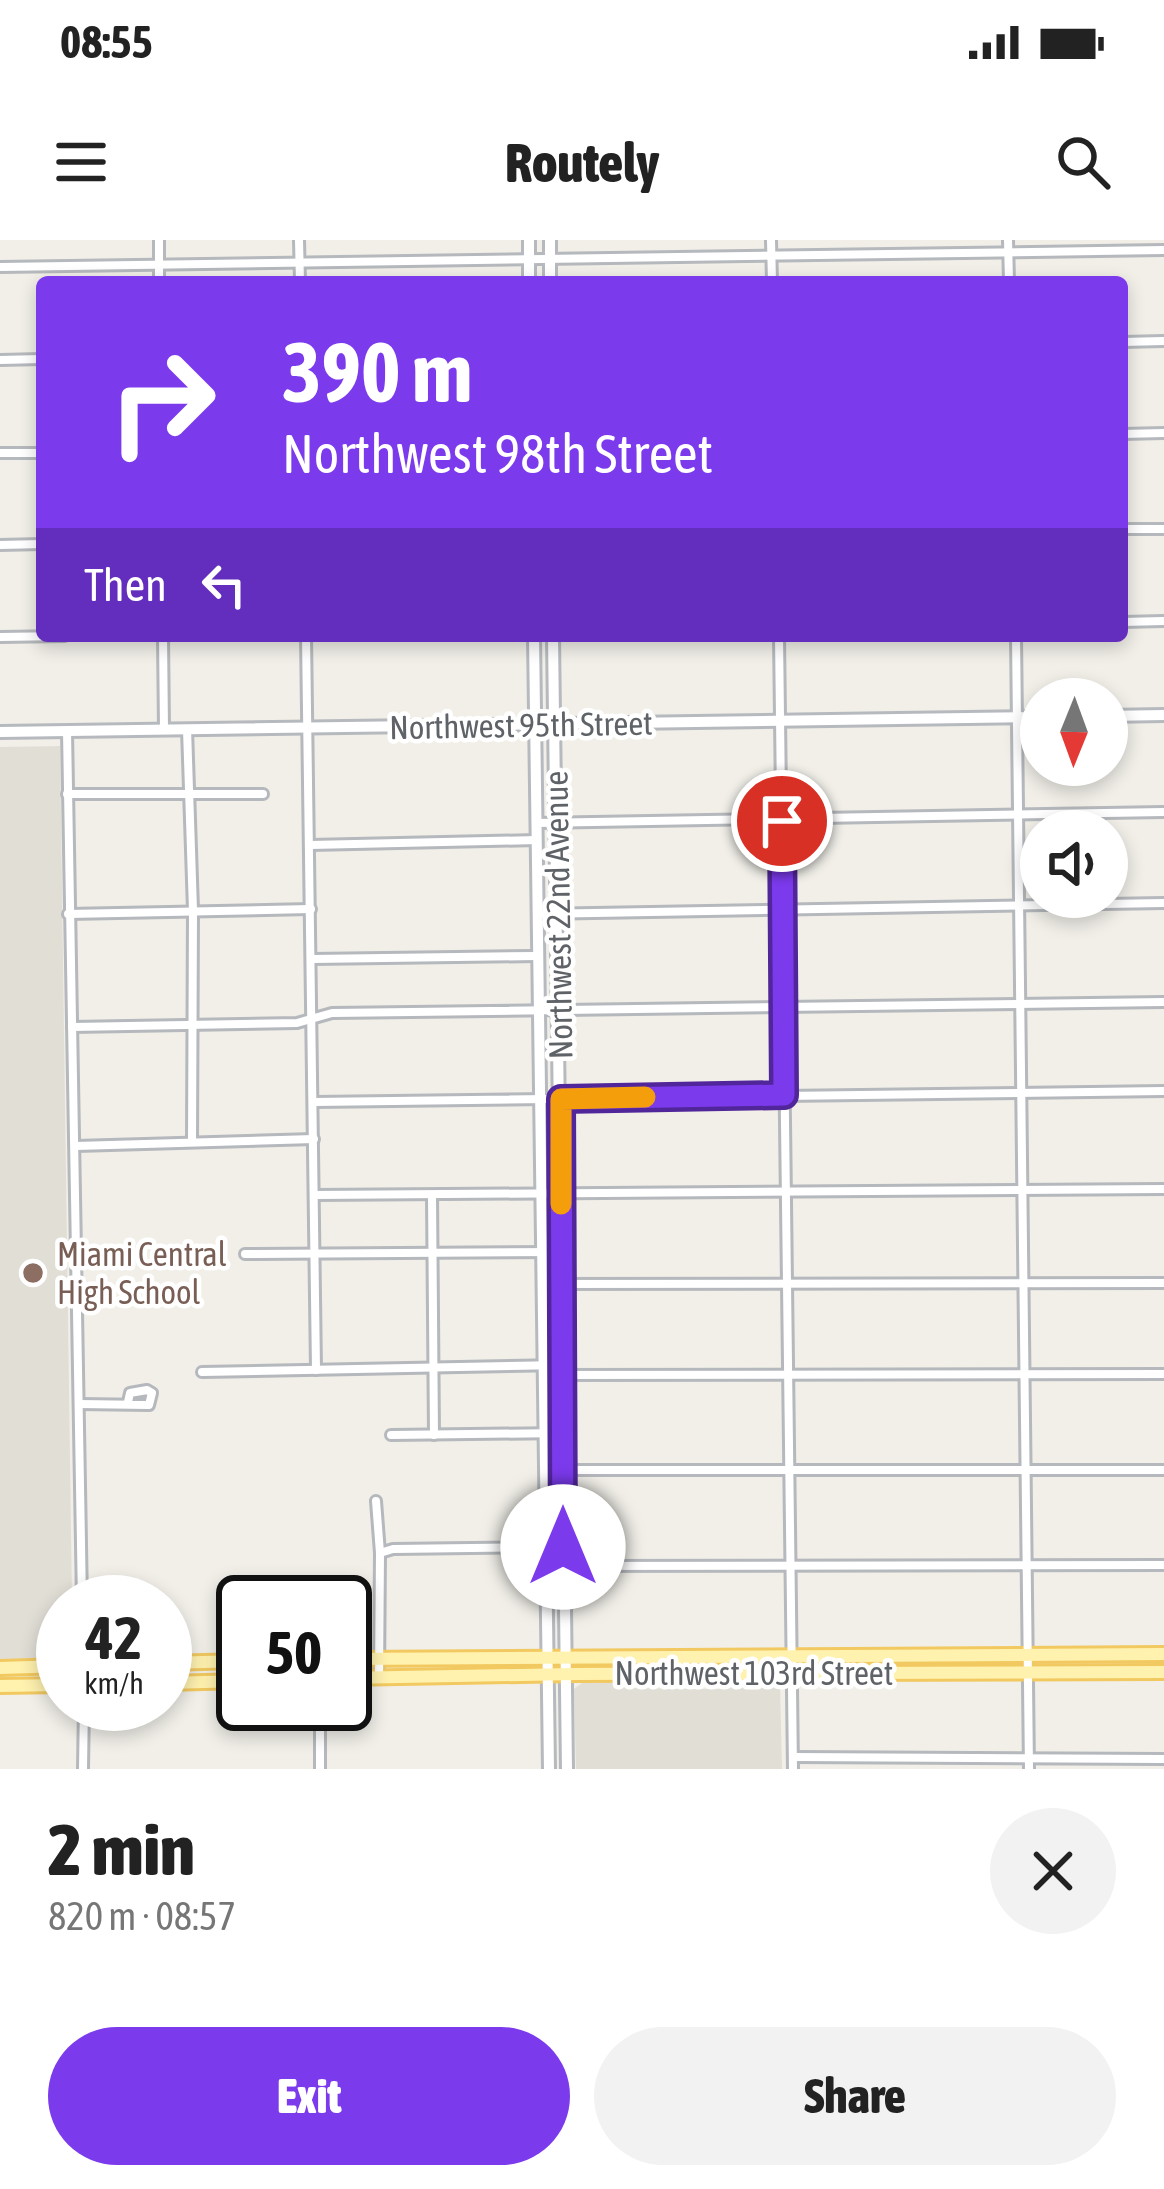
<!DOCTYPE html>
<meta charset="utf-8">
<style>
body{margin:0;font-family:"Asap Condensed",sans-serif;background:#f2f2f2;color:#222;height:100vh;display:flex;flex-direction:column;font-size:45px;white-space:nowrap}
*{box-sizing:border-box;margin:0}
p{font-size:39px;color:#767676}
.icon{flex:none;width:66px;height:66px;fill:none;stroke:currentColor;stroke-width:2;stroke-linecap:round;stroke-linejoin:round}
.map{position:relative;height:1529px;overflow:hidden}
.panel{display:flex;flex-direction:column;background:#fff;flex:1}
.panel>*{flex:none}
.top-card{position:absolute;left:36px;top:36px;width:1092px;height:366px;border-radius:12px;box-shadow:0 6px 18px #0003;background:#7c3aed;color:#fff;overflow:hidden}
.needle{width:78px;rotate:181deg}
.controls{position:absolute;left:1020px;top:438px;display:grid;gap:24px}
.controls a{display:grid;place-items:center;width:108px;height:108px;border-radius:50%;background:#fff;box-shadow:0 6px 18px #0003;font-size:60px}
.speed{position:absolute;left:36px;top:1335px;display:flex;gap:24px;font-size:60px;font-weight:700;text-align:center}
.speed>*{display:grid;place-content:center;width:156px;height:156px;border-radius:50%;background:#fff;box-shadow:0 6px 18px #0003;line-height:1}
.speed small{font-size:30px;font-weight:400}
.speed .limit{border:6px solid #111;border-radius:18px;background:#fff;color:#111}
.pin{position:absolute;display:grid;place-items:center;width:102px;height:102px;color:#fff;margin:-51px;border:6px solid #fff;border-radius:50%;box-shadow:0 3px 12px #0007}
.me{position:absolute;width:132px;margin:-66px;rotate:0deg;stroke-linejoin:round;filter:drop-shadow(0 0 9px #0008)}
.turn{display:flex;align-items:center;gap:42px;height:252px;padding:0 48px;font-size:54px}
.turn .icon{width:156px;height:156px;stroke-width:2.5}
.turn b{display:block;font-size:84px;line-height:102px}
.then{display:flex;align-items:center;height:114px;padding:0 48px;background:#0003;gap:24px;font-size:45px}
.round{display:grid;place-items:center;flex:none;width:126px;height:126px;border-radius:63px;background:#f2f2f2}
.overview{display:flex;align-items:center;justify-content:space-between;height:204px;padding:0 48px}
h1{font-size:72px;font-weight:800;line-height:90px}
.action{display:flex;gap:24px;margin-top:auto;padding:24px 48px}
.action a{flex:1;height:138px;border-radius:72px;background:#7c3aed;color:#fff;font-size:48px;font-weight:800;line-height:138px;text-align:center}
.action a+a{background:#f2f2f2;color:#222}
.status{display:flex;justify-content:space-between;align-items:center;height:84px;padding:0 60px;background:#fff;direction:ltr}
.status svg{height:33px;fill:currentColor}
header{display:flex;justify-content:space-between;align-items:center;height:156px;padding:0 48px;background:#fff;font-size:54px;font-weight:800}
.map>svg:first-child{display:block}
</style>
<div class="status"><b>08:55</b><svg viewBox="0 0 49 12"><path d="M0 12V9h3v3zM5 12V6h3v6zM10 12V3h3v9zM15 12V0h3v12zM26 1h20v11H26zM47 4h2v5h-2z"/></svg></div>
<header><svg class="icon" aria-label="menu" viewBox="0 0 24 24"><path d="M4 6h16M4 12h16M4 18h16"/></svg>Routely<svg class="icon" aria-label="search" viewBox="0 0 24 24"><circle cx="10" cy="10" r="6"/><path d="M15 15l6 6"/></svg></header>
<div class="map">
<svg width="1164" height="1529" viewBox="0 0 1164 1529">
<rect width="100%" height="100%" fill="#f1efe8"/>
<!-- education -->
<g fill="#e1ded6">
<path d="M 60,506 L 72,1362 L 63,1362 L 63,1418 L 0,1420 L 0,507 Z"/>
<path d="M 627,1441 L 634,1448 L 726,1449 L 732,1442 L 780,1444 L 782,1529 L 576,1529 L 574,1449 L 582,1443 Z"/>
</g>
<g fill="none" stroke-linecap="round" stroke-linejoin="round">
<!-- street casing -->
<g stroke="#b5b8bc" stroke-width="14">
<g id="street">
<path d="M 159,0 L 159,42"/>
<path d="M 299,0 L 300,42"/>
<path d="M 771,0 L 772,42"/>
<path d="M 1008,0 L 1009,42"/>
<path d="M 0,27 L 1164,10"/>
<path d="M 1122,102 L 1164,101"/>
<path d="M 0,120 L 42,119"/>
<path d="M 1122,194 L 1164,193"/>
<path d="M 0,213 L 42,213"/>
<path d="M 1122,289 L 1164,289"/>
<path d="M 0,305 L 42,304"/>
<path d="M 1122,382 L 1164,381"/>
<path d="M 163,396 L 164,490"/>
<path d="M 306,396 L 316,1130"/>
<path d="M 779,396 L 793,1529"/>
<path d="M 1016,396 L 1029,1529"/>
<path d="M 0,397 L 65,396"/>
<path d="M 187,489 L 193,670 L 192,902"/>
<path d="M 67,491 L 82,1362"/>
<path d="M 67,554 L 263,554"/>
<path d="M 536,583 L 1164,572"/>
<path d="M 310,605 L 537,600"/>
<path d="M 68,674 L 311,669"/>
<path d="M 537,674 L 1164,663"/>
<path d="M 312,719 L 536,716"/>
<path d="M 72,787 L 297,783 L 332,773 L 1164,762"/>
<path d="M 314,862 L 1164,851"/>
<path d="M 76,906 L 314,899"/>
<path d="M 315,955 L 1164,949"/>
<path d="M 432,955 L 434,1195"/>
<path d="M 245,1014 L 560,1012"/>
<path d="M 542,1044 L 1164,1043"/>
<path d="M 202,1132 L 562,1125"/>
<path d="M 544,1135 L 1164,1134"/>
<path d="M 79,1164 L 149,1165 L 152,1153 L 147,1150 L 130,1153 L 128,1162"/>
<path d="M 391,1195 L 563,1193"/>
<path d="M 545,1230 L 1164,1230"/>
<path d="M 376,1261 L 380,1313 L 379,1437"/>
<path d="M 380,1313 L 393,1309 L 563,1307"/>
<path d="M 546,1326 L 1164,1325"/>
<path d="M 320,1464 L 320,1529"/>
<path d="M 794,1517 L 1164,1519"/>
<path d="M 83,1529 L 84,1464"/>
</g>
</g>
<!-- secondary casing -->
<g stroke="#b6babf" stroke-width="16">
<g id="secondary">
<path d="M 529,42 L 529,0"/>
<path d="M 550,42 L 550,0"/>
<path d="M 534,396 L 549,1529"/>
<path d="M 553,396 L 567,1529"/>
<path d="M 1107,476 L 1164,475"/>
<path d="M 0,492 L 1041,477"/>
</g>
</g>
<!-- primary casing -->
<g stroke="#f2c960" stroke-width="18">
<g id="primary">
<path d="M 345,1419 L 1164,1414"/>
<path d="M 165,1423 L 243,1421"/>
<path d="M 0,1428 L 63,1426"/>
<path d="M 345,1438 L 574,1434 L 1164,1432"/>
<path d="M 165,1443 L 243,1441"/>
<path d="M 0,1446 L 63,1445"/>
</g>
</g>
<!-- street -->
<use href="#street" stroke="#fff" stroke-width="8"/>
<!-- secondary -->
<use href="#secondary" stroke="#fff" stroke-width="10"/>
<!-- primary -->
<use href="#primary" stroke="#fff2af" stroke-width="12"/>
</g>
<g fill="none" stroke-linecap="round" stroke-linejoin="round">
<!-- route casing -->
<g stroke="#51269a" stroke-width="30">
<path id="route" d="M 563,1307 L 561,859 L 784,855 L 782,581"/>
</g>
<!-- route -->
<use href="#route" stroke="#7c3aed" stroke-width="21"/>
<!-- slow -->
<path stroke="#f59e0b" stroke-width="21" d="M 561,964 L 561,859 L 645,857"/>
</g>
<!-- markers -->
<circle fill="#8d6e63" stroke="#fff" stroke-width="4.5" cx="33" cy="1033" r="12"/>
<g text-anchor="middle" stroke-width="9" stroke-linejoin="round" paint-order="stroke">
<!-- street labels -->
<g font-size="33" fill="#5f6368" stroke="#fff">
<text transform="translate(521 485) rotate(-1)" y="12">Northwest 95th Street</text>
<text transform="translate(558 675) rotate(-91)" y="12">Northwest 22nd Avenue</text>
<text x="754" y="1445">Northwest 103rd Street</text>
</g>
<!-- education labels -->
<g font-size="33" fill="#785e54" stroke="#fff" text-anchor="start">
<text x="57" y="1026">Miami Central<tspan x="57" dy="38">High School</tspan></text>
</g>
</g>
</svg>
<div class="controls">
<a><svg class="needle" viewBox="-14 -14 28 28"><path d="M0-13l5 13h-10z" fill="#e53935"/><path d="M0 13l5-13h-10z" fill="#767676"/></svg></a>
<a><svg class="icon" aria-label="sound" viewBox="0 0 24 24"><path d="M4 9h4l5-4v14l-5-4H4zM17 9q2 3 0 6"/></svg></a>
</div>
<div class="speed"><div>42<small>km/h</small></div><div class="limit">50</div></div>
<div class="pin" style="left:782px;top:581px;background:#d93025"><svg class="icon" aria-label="arrive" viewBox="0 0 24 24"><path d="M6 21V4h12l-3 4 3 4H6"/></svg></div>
<svg class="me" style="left:563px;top:1307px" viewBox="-20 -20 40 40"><circle r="19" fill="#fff"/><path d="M0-13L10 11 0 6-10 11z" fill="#7c3aed"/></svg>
<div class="top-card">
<div class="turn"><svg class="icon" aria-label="right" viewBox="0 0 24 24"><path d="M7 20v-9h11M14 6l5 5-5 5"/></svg><div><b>390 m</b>Northwest 98th Street</div></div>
<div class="then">Then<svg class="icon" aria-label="left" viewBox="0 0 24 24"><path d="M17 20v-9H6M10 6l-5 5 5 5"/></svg></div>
</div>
</div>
<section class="panel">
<div class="overview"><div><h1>2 min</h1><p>820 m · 08:57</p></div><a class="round"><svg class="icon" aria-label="close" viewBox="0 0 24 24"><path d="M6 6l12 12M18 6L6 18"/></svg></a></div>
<div class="action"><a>Exit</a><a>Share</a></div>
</section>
